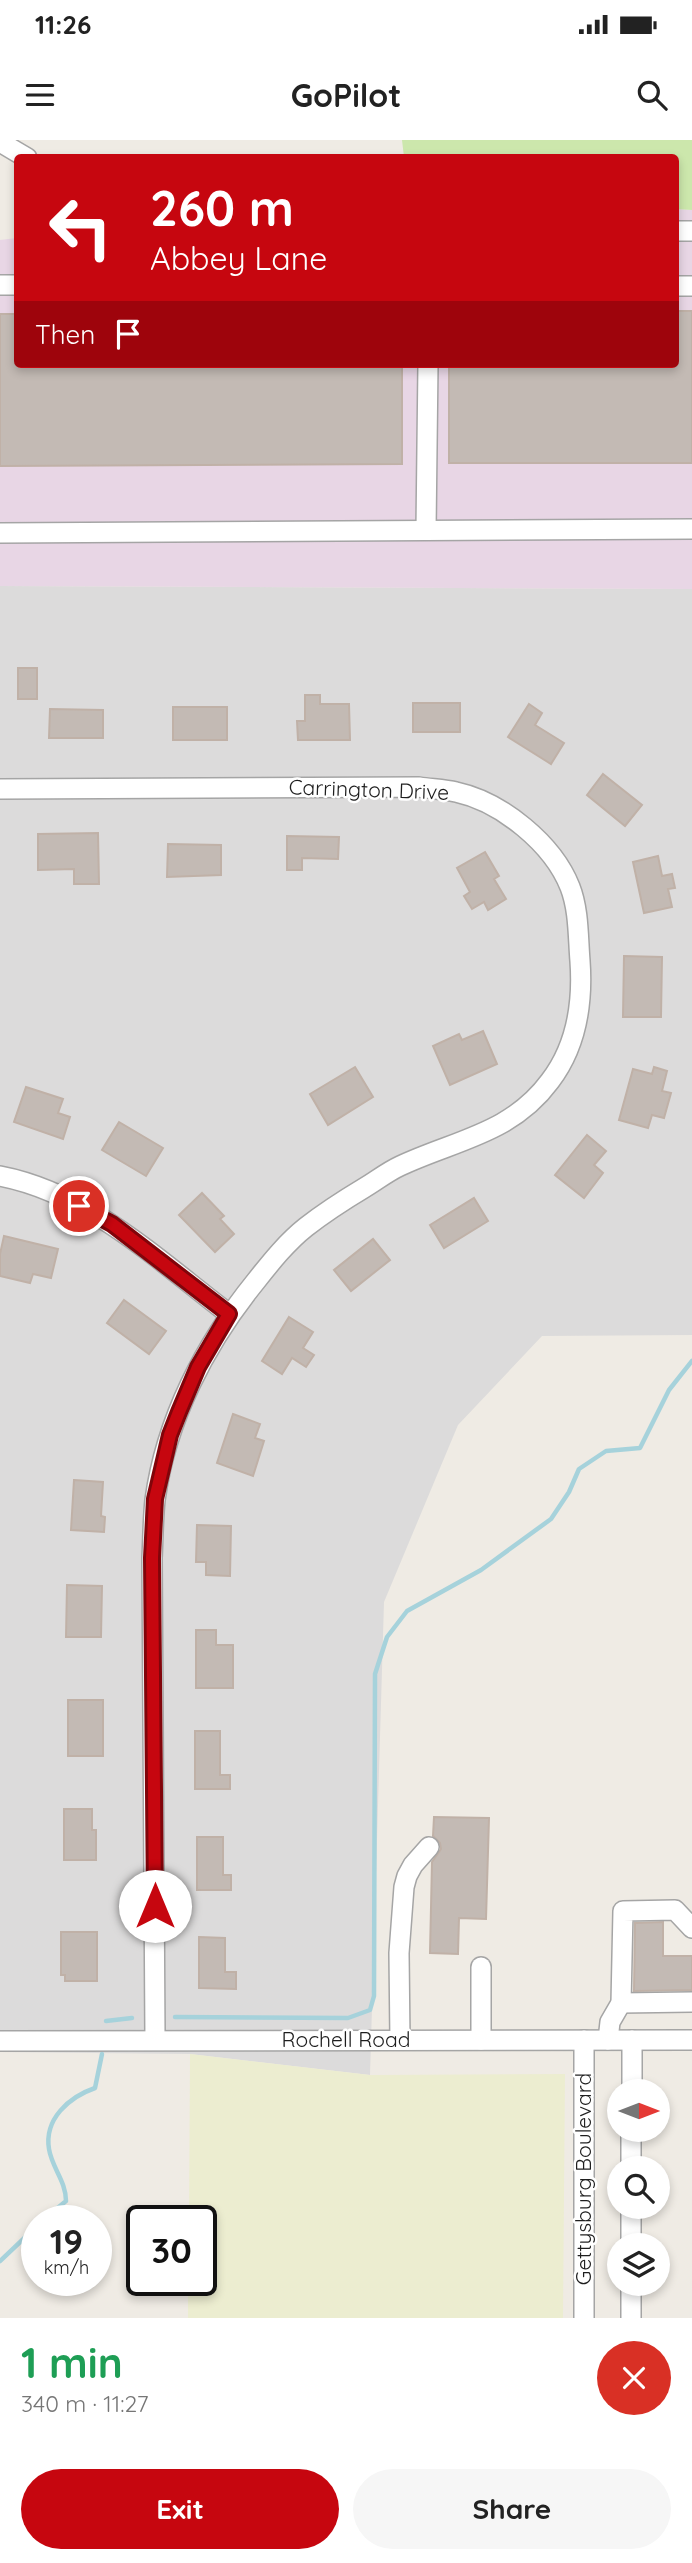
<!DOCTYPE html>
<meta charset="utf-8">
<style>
body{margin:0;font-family:Quicksand,sans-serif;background:#f6f6f6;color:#222;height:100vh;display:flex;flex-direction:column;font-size:26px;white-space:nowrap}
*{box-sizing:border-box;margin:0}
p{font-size:23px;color:#767676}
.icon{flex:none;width:38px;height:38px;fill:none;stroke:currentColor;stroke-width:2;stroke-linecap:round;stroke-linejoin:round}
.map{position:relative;height:2178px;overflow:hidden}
.details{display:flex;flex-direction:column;background:#fff;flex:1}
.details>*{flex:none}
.guide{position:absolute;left:14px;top:14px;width:665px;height:214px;border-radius:7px;box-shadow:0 4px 10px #0003;background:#c6060f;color:#fff;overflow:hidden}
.needle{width:46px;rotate:90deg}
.tools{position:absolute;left:607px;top:1939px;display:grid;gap:14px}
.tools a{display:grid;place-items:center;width:63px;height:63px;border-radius:50%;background:#fff;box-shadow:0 4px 10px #0003;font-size:35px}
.speed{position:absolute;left:21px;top:2065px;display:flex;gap:14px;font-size:35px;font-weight:700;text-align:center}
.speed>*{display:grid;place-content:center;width:91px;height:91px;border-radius:50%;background:#fff;box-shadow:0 4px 10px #0003;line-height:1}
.speed small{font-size:18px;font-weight:400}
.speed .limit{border:4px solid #111;border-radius:10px;background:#fff;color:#111}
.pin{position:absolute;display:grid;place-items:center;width:60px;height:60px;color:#fff;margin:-30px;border:4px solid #fff;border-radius:50%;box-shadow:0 2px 7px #0007}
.me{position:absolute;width:77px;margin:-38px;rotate:0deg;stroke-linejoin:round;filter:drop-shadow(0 0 5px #0008)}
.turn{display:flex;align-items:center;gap:24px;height:147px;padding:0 21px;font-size:32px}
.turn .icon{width:91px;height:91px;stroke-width:2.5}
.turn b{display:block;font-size:49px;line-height:60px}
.then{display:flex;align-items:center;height:66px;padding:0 21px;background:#0003;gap:14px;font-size:26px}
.round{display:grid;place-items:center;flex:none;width:74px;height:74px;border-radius:37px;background:#f6f6f6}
.overview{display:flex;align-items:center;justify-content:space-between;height:119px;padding:0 21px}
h1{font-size:42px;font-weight:700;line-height:52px;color:#1e9e55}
.primary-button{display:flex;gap:14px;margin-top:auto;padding:14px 21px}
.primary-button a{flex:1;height:80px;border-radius:42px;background:#c6060f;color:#fff;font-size:28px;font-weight:700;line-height:80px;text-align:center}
.primary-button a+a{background:#f6f6f6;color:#222}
.status{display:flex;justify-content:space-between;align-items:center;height:49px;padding:0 35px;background:#fff;direction:ltr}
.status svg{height:19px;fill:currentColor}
header{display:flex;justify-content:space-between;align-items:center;height:91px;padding:0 21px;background:#fff;font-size:32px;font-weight:700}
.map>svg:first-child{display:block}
</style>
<div class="status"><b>11:26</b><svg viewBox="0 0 49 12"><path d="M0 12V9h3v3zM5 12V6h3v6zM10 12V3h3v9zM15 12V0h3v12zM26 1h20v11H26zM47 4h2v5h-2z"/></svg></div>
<header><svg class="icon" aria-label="menu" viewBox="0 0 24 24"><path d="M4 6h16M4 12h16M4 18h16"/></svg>GoPilot<svg class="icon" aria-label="search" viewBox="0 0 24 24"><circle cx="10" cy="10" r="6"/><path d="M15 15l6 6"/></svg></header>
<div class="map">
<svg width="692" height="2178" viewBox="0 0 692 2178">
<rect width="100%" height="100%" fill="#efebe4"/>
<!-- residential -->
<path fill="#dcdbdb" d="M 0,446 L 692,449 L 692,1195 L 542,1196 L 458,1285 L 384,1462 L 370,1935 L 190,1914 L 0,1912 Z"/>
<!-- industrial -->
<path fill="#e8d6e5" d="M 676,69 L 692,70 L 692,449 L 0,446 L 0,100 L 17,98 L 18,224 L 676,224 Z"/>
<!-- farmland -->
<path fill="#ecedd0" d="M 190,1914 L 370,1935 L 565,1934 L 563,2178 L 188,2178 L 188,2140 L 201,2140 L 201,2081 L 189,2081 Z"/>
<!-- grass -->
<path fill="#cce7ac" d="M 402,0 L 692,0 L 692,70 L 676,69 L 676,18 L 404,17 Z"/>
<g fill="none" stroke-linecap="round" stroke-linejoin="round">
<!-- stream -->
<g stroke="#a6d2db" stroke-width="4.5">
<path d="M 175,1877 L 348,1878 L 370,1870 L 374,1856 L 375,1534 L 387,1497 L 407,1471 L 481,1430 L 551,1379 L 569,1352 L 579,1329 L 606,1311 L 640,1308 L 669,1250 L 692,1221"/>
<path d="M 106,1881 L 132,1878"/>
<path d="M 42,2081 L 66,2061 C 66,2041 52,2028 49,2009 C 44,1979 69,1957 95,1948 L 102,1914"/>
<path d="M 0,2121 L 37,2086"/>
</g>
</g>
<!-- building -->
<g fill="#c3bab4" stroke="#c0b1a7" stroke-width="2">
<path d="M 676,171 L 692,171 L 692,323 L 449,323 L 449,224 L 676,224 Z"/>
<path d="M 0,174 L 18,174 L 18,224 L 402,224 L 402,324 L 0,326 Z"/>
<rect x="18" y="528" width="19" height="31"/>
<path d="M 305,555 L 320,555 L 320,564 L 349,564 L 350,600 L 298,600 L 297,581 L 305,581 Z"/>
<rect x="413" y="563" width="47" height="29"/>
<path d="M 529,564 L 542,573 L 535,585 L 564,603 L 551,624 L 508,597 Z"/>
<rect x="173" y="567" width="54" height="33"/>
<path d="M 50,569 L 103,570 L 103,598 L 49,598 Z"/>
<path d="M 603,634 L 642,665 L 625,686 L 587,655 Z"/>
<path d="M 98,693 L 99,744 L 74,744 L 74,729 L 38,730 L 38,694 Z"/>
<path d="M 287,696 L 339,697 L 338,719 L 302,718 L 302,730 L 287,730 Z"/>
<path d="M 168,704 L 221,705 L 221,735 L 167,737 Z"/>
<path d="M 485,712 L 499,736 L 494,739 L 506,759 L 488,770 L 484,762 L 472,769 L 464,756 L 470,752 L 457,728 Z"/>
<path d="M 658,716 L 662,736 L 672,734 L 675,748 L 668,749 L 672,767 L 644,773 L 633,722 Z"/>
<path d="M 624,816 L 662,817 L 661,877 L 623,877 Z"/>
<path d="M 483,891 L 497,924 L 450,945 L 433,906 L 459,894 L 462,900 Z"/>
<path d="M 355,927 L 373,957 L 328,985 L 310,954 Z"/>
<path d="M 654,927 L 667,931 L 662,951 L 671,953 L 664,978 L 652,975 L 648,988 L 619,980 L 633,929 L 652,934 Z"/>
<path d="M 26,947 L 63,959 L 58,973 L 70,977 L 63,999 L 14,982 Z"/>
<path d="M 119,982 L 163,1008 L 146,1036 L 102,1010 Z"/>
<path d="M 587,995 L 606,1011 L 594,1025 L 603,1033 L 584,1058 L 555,1035 Z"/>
<path d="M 202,1053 L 224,1076 L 220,1079 L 234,1094 L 215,1112 L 179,1075 Z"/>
<path d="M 474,1058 L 488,1081 L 444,1108 L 430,1085 Z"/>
<path d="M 4,1096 L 58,1109 L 51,1138 L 33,1134 L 30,1143 L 0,1136 L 0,1114 Z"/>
<path d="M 373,1099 L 390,1120 L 351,1151 L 334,1130 Z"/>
<path d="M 124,1160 L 166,1191 L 149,1214 L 107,1183 Z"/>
<path d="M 289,1177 L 313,1192 L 303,1208 L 314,1215 L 306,1227 L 292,1218 L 282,1234 L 262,1221 Z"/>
<path d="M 233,1274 L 260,1284 L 255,1298 L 264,1301 L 253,1336 L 217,1323 Z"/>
<path d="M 74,1340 L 103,1342 L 101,1376 L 105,1377 L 104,1392 L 71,1390 Z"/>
<path d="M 197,1385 L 231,1386 L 230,1436 L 206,1435 L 206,1422 L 196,1422 Z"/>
<path d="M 67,1445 L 102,1446 L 101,1497 L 66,1497 Z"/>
<path d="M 196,1490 L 216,1490 L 216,1505 L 233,1505 L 233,1548 L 196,1548 Z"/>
<rect x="68" y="1560" width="35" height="56"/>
<path d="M 195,1591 L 220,1591 L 220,1635 L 230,1635 L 230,1649 L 195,1649 Z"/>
<path d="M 64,1669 L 92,1669 L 92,1690 L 96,1690 L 96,1720 L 64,1720 Z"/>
<path d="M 434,1677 L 489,1678 L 486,1779 L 459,1778 L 458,1814 L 430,1813 L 432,1722 L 441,1709 L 440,1703 L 433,1696 Z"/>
<path d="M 197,1697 L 223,1697 L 223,1735 L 231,1735 L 231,1750 L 197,1750 Z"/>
<path d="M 663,1782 L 663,1816 L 692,1816 L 692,1850 L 634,1851 L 635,1783 Z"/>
<path d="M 61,1792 L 97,1792 L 97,1841 L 65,1841 L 65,1835 L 61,1835 Z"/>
<path d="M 199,1797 L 225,1798 L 225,1832 L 236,1832 L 236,1849 L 199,1848 Z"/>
</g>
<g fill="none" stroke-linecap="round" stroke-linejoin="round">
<!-- minor casing -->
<g stroke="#a5a5a5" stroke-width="22">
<g id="minor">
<path d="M 0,2 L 27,18"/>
<path d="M 676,91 L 692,91"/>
<path d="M 0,145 L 18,145"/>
<path d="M 676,146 L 692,146"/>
<path d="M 426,390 L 428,224"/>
<path d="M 0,393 L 692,389"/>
<path d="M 0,649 L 419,647 C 432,649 444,649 456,652 C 502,662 553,704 570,747 C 579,770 578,797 580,821 C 583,863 576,907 550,941 C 511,994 455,1000 400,1026 C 387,1032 376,1041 364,1048 C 344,1060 324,1073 306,1087 C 287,1102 271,1122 256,1141 C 205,1204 166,1279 155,1360 C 153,1379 153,1399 152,1418 L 155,1899"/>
<path d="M 0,1036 C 89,1053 159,1121 229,1174"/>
<path d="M 481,1827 L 481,1900"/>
<path d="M 621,1863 L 692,1862"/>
<path d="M 400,1900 L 399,1813 L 404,1747 L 407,1736 L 413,1725 L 429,1707"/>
<path d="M 608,1900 L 610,1882 L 621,1863 L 623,1771 L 675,1770 L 692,1788"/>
<path d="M 0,1901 L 692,1900"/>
<path d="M 632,1951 L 632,1900"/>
<path d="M 631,2028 L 631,1990"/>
<path d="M 631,2105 L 631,2067"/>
<path d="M 584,2178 L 584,1900"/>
<path d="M 631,2178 L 631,2144"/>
</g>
</g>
<!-- minor -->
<use href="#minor" stroke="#fff" stroke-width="19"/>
</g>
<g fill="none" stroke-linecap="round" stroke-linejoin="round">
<!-- route casing -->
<g stroke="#81040a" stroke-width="18">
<path id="route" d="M 79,1066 L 112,1084 L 229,1174 L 198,1227 L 179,1272 L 170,1295 L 155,1359 L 152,1418 L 155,1766"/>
</g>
<!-- route -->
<use href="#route" stroke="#c6060f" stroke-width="12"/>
</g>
<g text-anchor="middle" stroke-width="5" stroke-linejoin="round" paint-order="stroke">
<!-- street labels -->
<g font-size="21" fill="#1e1e1e" stroke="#fff">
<text transform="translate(369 650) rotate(2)" y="7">Carrington Drive</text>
<text x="346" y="1907">Rochell Road</text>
<text transform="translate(584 2039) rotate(-90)" y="7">Gettysburg Boulevard</text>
</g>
</g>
</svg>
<div class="tools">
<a><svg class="needle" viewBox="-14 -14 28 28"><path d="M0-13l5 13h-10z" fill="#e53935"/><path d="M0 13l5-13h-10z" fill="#767676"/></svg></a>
<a><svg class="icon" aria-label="search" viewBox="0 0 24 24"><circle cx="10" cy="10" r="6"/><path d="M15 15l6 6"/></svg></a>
<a><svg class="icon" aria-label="layers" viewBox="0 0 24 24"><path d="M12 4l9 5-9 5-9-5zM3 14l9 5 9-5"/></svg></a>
</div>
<div class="speed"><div>19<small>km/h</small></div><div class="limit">30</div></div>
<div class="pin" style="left:79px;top:1066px;background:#d93025"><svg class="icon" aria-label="arrive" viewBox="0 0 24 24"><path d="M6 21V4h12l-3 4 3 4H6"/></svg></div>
<svg class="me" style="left:155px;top:1766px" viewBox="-20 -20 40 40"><circle r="19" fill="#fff"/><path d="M0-13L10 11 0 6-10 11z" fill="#c6060f"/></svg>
<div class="guide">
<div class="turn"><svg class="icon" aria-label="left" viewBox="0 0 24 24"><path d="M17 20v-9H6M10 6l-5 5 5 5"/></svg><div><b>260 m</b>Abbey Lane</div></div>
<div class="then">Then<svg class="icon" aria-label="arrive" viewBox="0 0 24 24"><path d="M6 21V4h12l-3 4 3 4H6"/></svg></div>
</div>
</div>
<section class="details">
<div class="overview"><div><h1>1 min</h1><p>340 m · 11:27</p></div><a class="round" style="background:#d93025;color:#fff"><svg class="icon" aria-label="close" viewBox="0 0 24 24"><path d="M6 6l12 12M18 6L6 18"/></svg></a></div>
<div class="primary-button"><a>Exit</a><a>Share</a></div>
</section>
